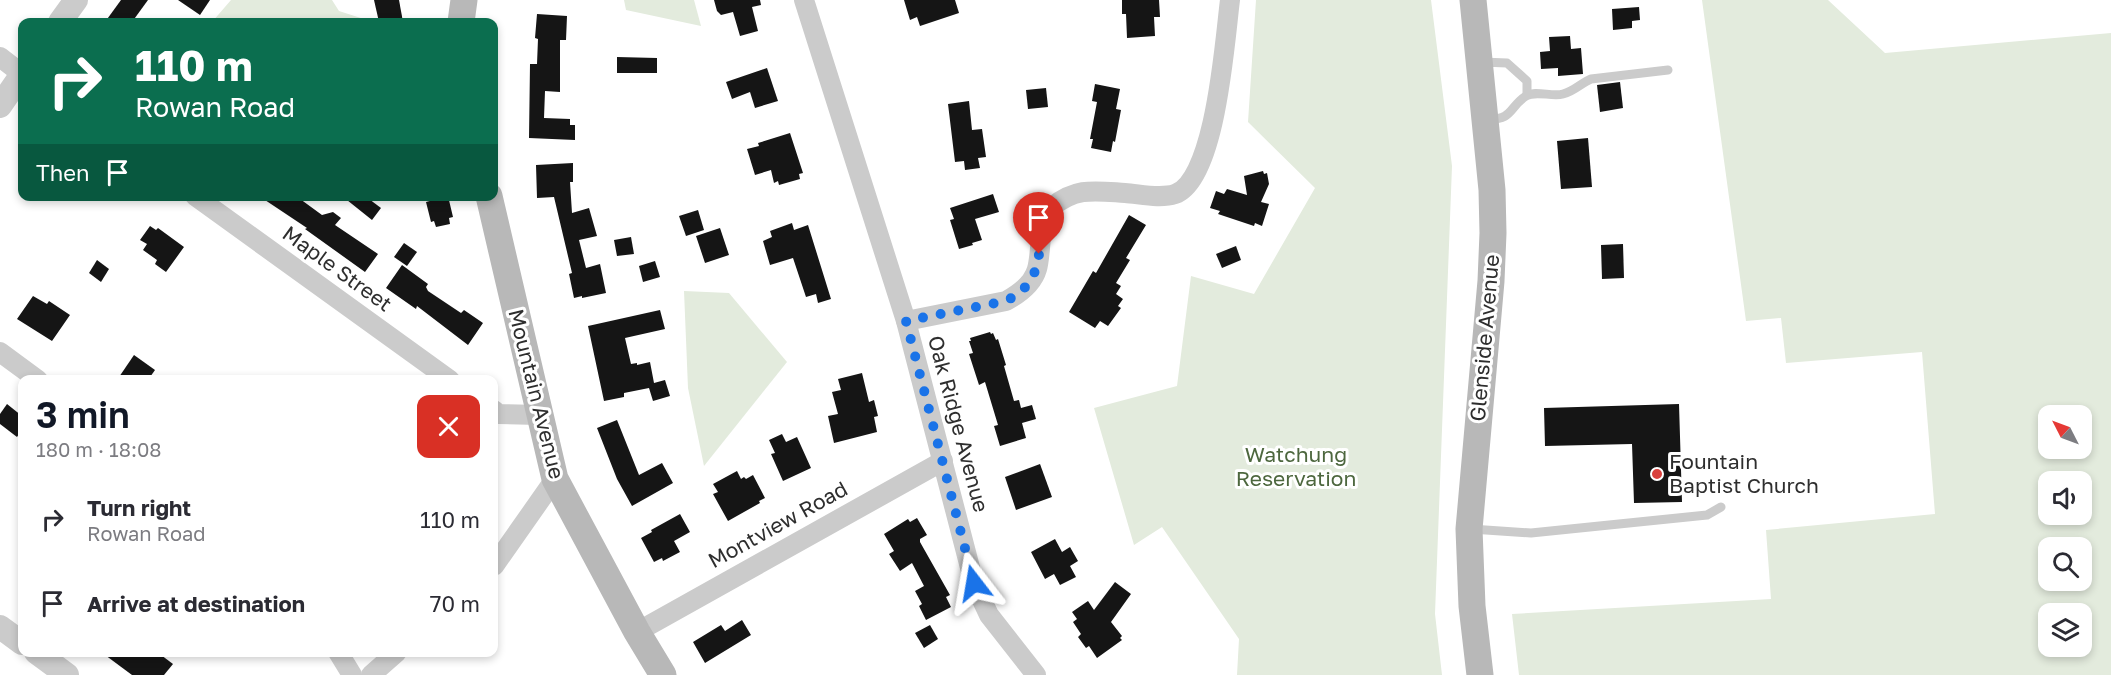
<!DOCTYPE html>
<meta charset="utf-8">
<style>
body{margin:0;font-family:"Golos Text",sans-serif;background:#f2f2f3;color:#2b2b33;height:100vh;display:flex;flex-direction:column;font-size:22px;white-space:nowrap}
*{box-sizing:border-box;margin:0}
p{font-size:20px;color:#7c7c81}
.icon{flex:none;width:33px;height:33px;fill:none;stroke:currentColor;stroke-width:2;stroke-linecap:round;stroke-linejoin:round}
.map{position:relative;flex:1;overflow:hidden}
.sheet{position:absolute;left:18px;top:375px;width:480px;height:282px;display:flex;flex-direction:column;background:#fff;border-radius:12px;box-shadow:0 3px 9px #0003}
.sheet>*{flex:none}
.top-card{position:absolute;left:18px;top:18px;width:480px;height:183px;border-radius:12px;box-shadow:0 3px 9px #0003;background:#0b6e4f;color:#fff;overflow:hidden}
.needle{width:39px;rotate:312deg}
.tools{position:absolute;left:2038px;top:405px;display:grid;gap:12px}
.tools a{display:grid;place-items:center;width:54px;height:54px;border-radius:12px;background:#fff;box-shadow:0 3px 9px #0003;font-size:30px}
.pin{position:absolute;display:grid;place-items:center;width:51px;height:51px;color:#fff;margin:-62px -26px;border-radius:50% 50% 50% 0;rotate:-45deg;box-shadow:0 0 6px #0007}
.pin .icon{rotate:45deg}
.me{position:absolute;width:66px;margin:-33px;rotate:346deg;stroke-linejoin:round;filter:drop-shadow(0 0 4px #0008)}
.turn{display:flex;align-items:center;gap:21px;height:126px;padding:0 18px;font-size:27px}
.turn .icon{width:78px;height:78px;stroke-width:2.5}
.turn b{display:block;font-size:42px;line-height:51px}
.then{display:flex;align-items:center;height:57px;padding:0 18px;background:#0003;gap:12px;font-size:22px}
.round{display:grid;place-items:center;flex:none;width:63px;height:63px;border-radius:12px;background:#f2f2f3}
.headline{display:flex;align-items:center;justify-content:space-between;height:102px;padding:0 18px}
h1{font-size:36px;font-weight:600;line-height:45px;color:#111827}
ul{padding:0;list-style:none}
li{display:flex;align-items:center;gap:18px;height:84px;padding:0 18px}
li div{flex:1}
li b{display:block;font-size:22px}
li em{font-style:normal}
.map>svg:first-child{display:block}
</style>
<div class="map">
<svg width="2111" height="675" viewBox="0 0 2111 675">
<rect width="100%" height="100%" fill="#fff"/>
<!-- green -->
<g fill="#e3ebdd" fill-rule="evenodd">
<path d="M 231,0 L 332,0 L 339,11 L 367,20 L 366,22 L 212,22 Z"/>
<path d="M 624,0 L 694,0 L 701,26 L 626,10 Z"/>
<path d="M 1256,0 L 1431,0 L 1452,166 L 1435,614 L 1442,675 L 1237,675 L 1239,639 L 1162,527 L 1134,545 L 1094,408 L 1177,386 L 1191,276 L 1254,294 L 1315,188 L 1248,122 Z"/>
<path d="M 1702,0 L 1828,0 L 1885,53 L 2111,33 L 2111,675 L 1519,675 L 1512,614 L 1771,599 L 1766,530 L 1935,514 L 1922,352 L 1786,363 L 1781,318 L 1746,321 ZM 2049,416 L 2082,416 L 2082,448 L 2049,448 ZM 2049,482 L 2082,482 L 2082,514 L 2049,514 ZM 2049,548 L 2082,548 L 2082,580 L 2049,580 ZM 2049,614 L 2082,614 L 2082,646 L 2049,646 Z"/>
<path d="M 684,291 L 729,293 L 787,362 L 704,466 L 688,388 Z"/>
</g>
<!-- building -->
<g fill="#151515">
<path d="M 121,0 L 148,0 L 132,22 L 105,22 Z"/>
<path d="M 178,0 L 210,0 L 200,15 Z"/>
<path d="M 374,0 L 399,0 L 403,22 L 379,22 Z"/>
<path d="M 714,0 L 760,0 L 761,5 L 752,7 L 758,31 L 740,36 L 733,12 L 721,15 L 717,11 Z"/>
<path d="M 904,0 L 955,0 L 959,13 L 920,26 L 917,17 L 910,20 Z"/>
<path d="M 1122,0 L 1159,0 L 1160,17 L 1154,17 L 1155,36 L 1127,38 L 1126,14 L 1122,14 Z"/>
<path d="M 1639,7 L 1640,20 L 1632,21 L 1632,28 L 1613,30 L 1612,9 Z"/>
<path d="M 537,14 L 567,16 L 566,40 L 560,40 L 560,92 L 545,91 L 544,118 L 570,119 L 570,125 L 575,125 L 575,140 L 529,138 L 530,64 L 537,64 L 538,39 L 535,38 Z"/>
<path d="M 1570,36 L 1571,49 L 1581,48 L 1583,74 L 1558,76 L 1558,68 L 1541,69 L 1540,52 L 1550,51 L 1549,37 Z"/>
<path d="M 617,57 L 657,58 L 657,73 L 617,73 Z"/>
<path d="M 767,68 L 778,101 L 755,108 L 750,92 L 732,99 L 726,82 Z"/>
<path d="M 1620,82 L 1623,108 L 1600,112 L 1597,85 Z"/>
<path d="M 1095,84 L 1120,89 L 1116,109 L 1121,110 L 1115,142 L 1113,141 L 1111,152 L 1091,148 L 1093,139 L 1090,139 L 1097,102 L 1092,101 Z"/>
<path d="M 1046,88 L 1048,107 L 1028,109 L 1026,90 Z"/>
<path d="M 969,101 L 972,130 L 982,129 L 986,157 L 978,158 L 980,168 L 965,170 L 964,161 L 955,162 L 948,104 Z"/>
<path d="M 790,133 L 803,173 L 799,174 L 800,179 L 779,185 L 778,181 L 774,183 L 771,170 L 755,175 L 747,149 L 759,146 L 758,143 Z"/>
<path d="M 1588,138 L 1592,187 L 1561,189 L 1557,141 Z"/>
<path d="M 573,163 L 573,182 L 570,182 L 572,213 L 589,208 L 597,236 L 579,240 L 586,268 L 600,264 L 606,293 L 582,298 L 582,296 L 574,298 L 569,274 L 572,273 L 554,197 L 537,198 L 536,165 Z"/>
<path d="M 1263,171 L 1264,174 L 1267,173 L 1269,184 L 1261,202 L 1269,204 L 1262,226 L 1255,223 L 1254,226 L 1218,214 L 1220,211 L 1210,208 L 1216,191 L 1224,194 L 1227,189 L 1247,195 L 1244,176 Z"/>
<path d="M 993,194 L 999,212 L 975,219 L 982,240 L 972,243 L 973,245 L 959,249 L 950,220 L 954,219 L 950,208 Z"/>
<path d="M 259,196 L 296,196 L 322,215 L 333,212 L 341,218 L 335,225 L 378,254 L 365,272 L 305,229 L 307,228 Z"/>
<path d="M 342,196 L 365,196 L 381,208 L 372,220 Z"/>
<path d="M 448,196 L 453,217 L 449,218 L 450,224 L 436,227 L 434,221 L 431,222 L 426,202 Z"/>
<path d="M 698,210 L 704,230 L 686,236 L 679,216 Z"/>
<path d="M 1129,215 L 1146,225 L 1126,258 L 1130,260 L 1116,283 L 1121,286 L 1116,294 L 1123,299 L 1118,306 L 1121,308 L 1108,326 L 1100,321 L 1095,328 L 1069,312 L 1093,271 L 1096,273 Z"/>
<path d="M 792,223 L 794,230 L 808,225 L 831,299 L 818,303 L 816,294 L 806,297 L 793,258 L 770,265 L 763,241 L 772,237 L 770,231 Z"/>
<path d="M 150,226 L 156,230 L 158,228 L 184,247 L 166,272 L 155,264 L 157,260 L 143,250 L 147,244 L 140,240 Z"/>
<path d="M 720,228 L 729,255 L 705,263 L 696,236 Z"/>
<path d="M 631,237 L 634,254 L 617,256 L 614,240 Z"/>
<path d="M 404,243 L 417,252 L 407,266 L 394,257 Z"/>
<path d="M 1623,244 L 1624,278 L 1602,279 L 1601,245 Z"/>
<path d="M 1236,246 L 1241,260 L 1222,268 L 1216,254 Z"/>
<path d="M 97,260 L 109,269 L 101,282 L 89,273 Z"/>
<path d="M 655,261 L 660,277 L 643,282 L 639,266 Z"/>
<path d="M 402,265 L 428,284 L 426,287 L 428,291 L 461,313 L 464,310 L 483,323 L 468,345 L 417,306 L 416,309 L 386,288 Z"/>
<path d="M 33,296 L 47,304 L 49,301 L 70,315 L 52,341 L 17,319 Z"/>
<path d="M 660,310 L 665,329 L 625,338 L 631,364 L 637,363 L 637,365 L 650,362 L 654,383 L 665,380 L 670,396 L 653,401 L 649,388 L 624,393 L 624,397 L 604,401 L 588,326 Z"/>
<path d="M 990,332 L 991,334 L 993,333 L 996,340 L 998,339 L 1006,365 L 1004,366 L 1014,401 L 1019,400 L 1021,408 L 1032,405 L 1036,419 L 1022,423 L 1026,438 L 1000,446 L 994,426 L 998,425 L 985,382 L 979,385 L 969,354 L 973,353 L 969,341 L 971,341 L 970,338 Z"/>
<path d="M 134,355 L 155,370 L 148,380 L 117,380 Z"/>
<path d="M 862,373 L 869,402 L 874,400 L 878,416 L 874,417 L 877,432 L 834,443 L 828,416 L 838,414 L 832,392 L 841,390 L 838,379 Z"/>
<path d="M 7,404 L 22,416 L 22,430 L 17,437 L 0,424 L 0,414 Z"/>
<path d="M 1679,404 L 1682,502 L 1634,503 L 1632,444 L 1545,446 L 1544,408 Z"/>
<path d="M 617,420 L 639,475 L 662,463 L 673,483 L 632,506 L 617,479 L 597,428 Z"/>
<path d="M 782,434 L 786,442 L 797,437 L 811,468 L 783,481 L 771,454 L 775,453 L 769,440 Z"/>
<path d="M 1040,464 L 1052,497 L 1016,510 L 1005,477 Z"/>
<path d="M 737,471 L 741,479 L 744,477 L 746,479 L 753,475 L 765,498 L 759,501 L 760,503 L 728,521 L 713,494 L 718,492 L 713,484 Z"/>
<path d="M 680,514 L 690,532 L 674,541 L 680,552 L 663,561 L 662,558 L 654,562 L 641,538 L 652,532 L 651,530 Z"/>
<path d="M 917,518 L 927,535 L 920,539 L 920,542 L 950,595 L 946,597 L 951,607 L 926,620 L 919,606 L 922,604 L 915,591 L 924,586 L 912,563 L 900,571 L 889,554 L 894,551 L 884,534 L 908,519 L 910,522 Z"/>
<path d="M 1055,539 L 1062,552 L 1070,547 L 1078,561 L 1070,566 L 1076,577 L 1060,585 L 1054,574 L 1045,579 L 1031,552 Z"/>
<path d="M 1115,582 L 1131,594 L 1111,622 L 1122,636 L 1120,638 L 1122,640 L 1097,658 L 1089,646 L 1086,648 L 1078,637 L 1081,634 L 1073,622 L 1077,619 L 1072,612 L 1088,601 L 1094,610 Z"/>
<path d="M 742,620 L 751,635 L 705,663 L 693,642 L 721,625 L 725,631 Z"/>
<path d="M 930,625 L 938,639 L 924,648 L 915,633 Z"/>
<path d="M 101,652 L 157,652 L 173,664 L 164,675 L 132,675 Z"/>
</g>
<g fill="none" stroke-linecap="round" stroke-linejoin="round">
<!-- service -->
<g stroke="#cbcbcb" stroke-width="9">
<path d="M 1482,62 L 1507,63 L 1527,81 L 1527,95"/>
<path d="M 1488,119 C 1513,120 1509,107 1526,96 C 1535,90 1552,97 1563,94 C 1575,91 1581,83 1591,79 L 1668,70"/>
<path d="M 1471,529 L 1531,533 L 1707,515 L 1721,507"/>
</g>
<!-- minor -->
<g stroke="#cbcbcb" stroke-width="20">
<path d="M 804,0 L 906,321 L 974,583 L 989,615 L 1036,675"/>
<path d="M 0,57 L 22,74"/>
<path d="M 195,196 L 450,380"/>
<path d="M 906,321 L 1006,301 C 1019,294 1033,283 1037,269 C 1042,252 1038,219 1052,207 C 1076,187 1095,191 1125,193 C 1140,194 1160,199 1175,194 C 1216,180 1225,38 1230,0"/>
<path d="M 0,352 L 38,380"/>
<path d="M 494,410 L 498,414 L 539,415"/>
<path d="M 494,566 L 555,479"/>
<path d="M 637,632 L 943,461"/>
<path d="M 338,652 L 352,675"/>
<path d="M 371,675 L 397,652"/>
</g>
<!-- tertiary -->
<g stroke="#cbcbcb" stroke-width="24">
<path d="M 60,22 L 76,0"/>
<path d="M 0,106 L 22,74"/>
<path d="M 0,627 L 22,643"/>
<path d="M 36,652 L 67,675"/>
</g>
<!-- secondary -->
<g stroke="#b8b8b8" stroke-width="27">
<path d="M 1473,0 L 1492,190 L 1493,233 L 1491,281 L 1469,529 L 1472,606 L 1480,675"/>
<path d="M 461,22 L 464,0"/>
<path d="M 489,196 L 555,479 L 637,632 L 663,675"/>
</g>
</g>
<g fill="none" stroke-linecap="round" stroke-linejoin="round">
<!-- route -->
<path stroke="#1a73e8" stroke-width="10" stroke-dasharray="0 18" d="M 974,583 L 906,321 L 1006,301 C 1027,290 1036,277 1039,254"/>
</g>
<!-- markers -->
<circle fill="#d9403c" stroke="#fff" stroke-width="2" cx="1657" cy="474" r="6"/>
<g text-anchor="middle" stroke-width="6" stroke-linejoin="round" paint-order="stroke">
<!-- street labels -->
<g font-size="21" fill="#2e2e2e" stroke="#fff">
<text transform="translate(337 269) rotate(36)" y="7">Maple Street</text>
<text transform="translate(1485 338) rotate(-85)" y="7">Glenside Avenue</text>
<text transform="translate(536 394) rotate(76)" y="7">Mountain Avenue</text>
<text transform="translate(958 424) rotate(75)" y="7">Oak Ridge Avenue</text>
<text transform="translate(778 525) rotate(-29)" y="7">Montview Road</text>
</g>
<!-- park labels -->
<g font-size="21" fill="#4d673e" stroke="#fff">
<text x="1296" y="462">Watchung<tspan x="1296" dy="24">Reservation</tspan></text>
</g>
<!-- poi labels -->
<g font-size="21" fill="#2e2e2e" stroke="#fff" text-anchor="start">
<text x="1669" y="469">Fountain<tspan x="1669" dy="24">Baptist Church</tspan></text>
</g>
</g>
</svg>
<div class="tools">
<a><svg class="needle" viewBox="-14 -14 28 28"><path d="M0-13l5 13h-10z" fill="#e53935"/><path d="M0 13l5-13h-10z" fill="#7c7c81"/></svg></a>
<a><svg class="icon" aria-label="sound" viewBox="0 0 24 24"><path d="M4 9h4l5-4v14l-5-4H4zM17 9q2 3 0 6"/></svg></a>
<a><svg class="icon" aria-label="search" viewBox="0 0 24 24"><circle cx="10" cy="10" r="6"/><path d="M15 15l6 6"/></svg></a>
<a><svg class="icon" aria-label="layers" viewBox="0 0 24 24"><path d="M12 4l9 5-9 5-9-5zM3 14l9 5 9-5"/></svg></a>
</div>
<div class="pin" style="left:1039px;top:254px;background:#d93025"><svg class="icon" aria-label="arrive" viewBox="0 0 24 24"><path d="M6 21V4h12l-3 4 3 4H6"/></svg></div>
<svg class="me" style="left:974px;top:583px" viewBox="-20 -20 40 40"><path d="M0-17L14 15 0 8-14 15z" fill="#1a73e8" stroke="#fff" stroke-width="4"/></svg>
<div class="top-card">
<div class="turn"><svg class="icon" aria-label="right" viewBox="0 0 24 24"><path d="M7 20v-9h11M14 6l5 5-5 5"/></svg><div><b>110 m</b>Rowan Road</div></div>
<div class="then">Then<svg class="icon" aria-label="arrive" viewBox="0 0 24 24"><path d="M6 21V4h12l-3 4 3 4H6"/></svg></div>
</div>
<section class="sheet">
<div class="headline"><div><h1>3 min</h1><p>180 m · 18:08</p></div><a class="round" style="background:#d93025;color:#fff"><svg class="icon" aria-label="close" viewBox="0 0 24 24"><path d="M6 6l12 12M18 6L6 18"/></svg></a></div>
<ul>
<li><svg class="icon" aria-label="right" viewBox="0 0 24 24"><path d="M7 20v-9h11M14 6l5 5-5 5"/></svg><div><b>Turn right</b><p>Rowan Road</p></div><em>110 m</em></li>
<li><svg class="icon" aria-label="arrive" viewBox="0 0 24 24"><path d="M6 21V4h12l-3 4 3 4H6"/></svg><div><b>Arrive at destination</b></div><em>70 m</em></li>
</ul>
</section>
</div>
